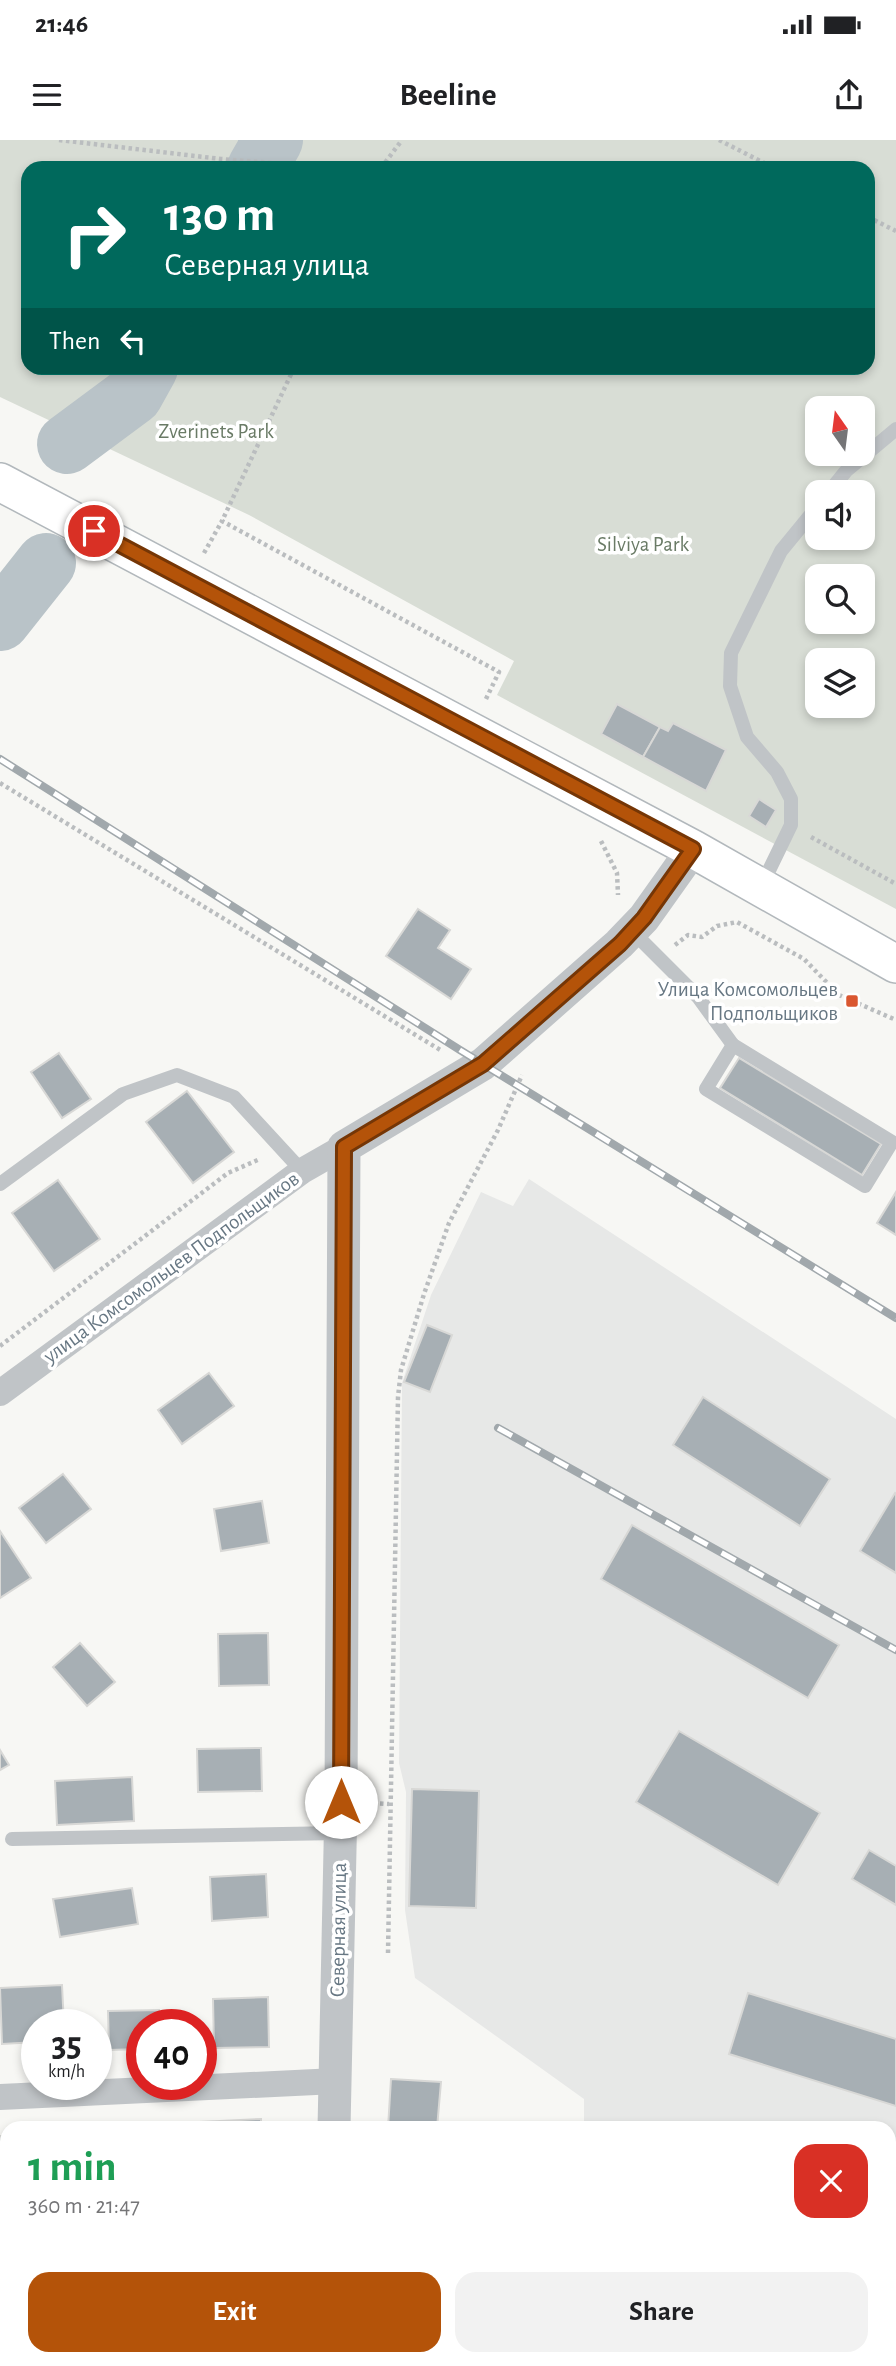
<!DOCTYPE html>
<meta charset="utf-8">
<style>
body{margin:0;font-family:"Alegreya Sans",sans-serif;background:#f2f2f2;color:#202124;height:100vh;display:flex;flex-direction:column;font-size:26px;white-space:nowrap}
*{box-sizing:border-box;margin:0}
p{font-size:23px;color:#757577}
.icon{flex:none;width:38px;height:38px;fill:none;stroke:currentColor;stroke-width:2;stroke-linecap:round;stroke-linejoin:round}
.map{position:relative;flex:1;overflow:hidden}
.side{position:absolute;left:0px;top:1981px;width:896px;height:245px;display:flex;flex-direction:column;background:#fff;border-radius:21px 21px 0 0;box-shadow:0 4px 10px #0003}
.side>*{flex:none}
.top-card{position:absolute;left:21px;top:21px;width:854px;height:214px;border-radius:21px;box-shadow:0 4px 10px #0003;background:#00695c;color:#fff;overflow:hidden}
.needle{width:46px;rotate:346deg}
.tools{position:absolute;left:805px;top:256px;display:grid;gap:14px}
.tools a{display:grid;place-items:center;width:70px;height:70px;border-radius:14px;background:#fff;box-shadow:0 4px 10px #0003;font-size:35px}
.speed{position:absolute;left:21px;top:1869px;display:flex;gap:14px;font-size:35px;font-weight:700;text-align:center}
.speed>*{display:grid;place-content:center;width:91px;height:91px;border-radius:50%;background:#fff;box-shadow:0 4px 10px #0003;line-height:1}
.speed small{font-size:18px;font-weight:400}
.speed .limit{border:10px solid #d22;background:#fff;color:#111}
.pin{position:absolute;display:grid;place-items:center;width:60px;height:60px;color:#fff;margin:-30px;border:4px solid #fff;border-radius:50%;box-shadow:0 2px 7px #0007}
.me{position:absolute;width:77px;margin:-38px;rotate:0deg;stroke-linejoin:round;filter:drop-shadow(0 0 5px #0008)}
.turn{display:flex;align-items:center;gap:24px;height:147px;padding:0 28px;font-size:32px}
.turn .icon{width:91px;height:91px;stroke-width:2.5}
.turn b{display:block;font-size:49px;line-height:60px}
.then{display:flex;align-items:center;height:66px;padding:0 28px;background:#0003;gap:14px;font-size:26px}
.round{display:grid;place-items:center;flex:none;width:74px;height:74px;border-radius:21px;background:#f2f2f2}
.headline{display:flex;align-items:center;justify-content:space-between;height:119px;padding:0 28px}
h1{font-size:42px;font-weight:600;line-height:52px;color:#1e9e55}
.primary-button{display:flex;gap:14px;margin-top:auto;padding:14px 28px}
.primary-button a{flex:1;height:80px;border-radius:21px;background:#b45309;color:#fff;font-size:28px;font-weight:600;line-height:80px;text-align:center}
.primary-button a+a{background:#f2f2f2;color:#202124}
.status{display:flex;justify-content:space-between;align-items:center;height:49px;padding:0 35px;background:#fff;direction:ltr}
.status svg{height:19px;fill:currentColor}
header{display:flex;justify-content:space-between;align-items:center;height:91px;padding:0 28px;background:#fff;font-size:32px;font-weight:600}
.map>svg:first-child{display:block}
</style>
<div class="status"><b>21:46</b><svg viewBox="0 0 49 12"><path d="M0 12V9h3v3zM5 12V6h3v6zM10 12V3h3v9zM15 12V0h3v12zM26 1h20v11H26zM47 4h2v5h-2z"/></svg></div>
<header><svg class="icon" aria-label="menu" viewBox="0 0 24 24"><path d="M4 6h16M4 12h16M4 18h16"/></svg>Beeline<svg class="icon" aria-label="share" viewBox="0 0 24 24"><path d="M12 15V3M7 8l5-5 5 5M5 13v7h14v-7"/></svg></header>
<div class="map">
<svg width="896" height="2226" viewBox="0 0 896 2226">
<rect width="100%" height="100%" fill="#f7f7f4"/>
<!-- built -->
<path fill="#e7e8e7" d="M 529,1039 L 896,1279 L 896,2226 L 682,2226 L 683,2219 L 889,2219 L 889,1988 L 584,1988 L 584,1959 L 415,1838 L 405,1770 L 406,1652 L 399,1623 L 402,1243 L 431,1155 L 481,1052 L 513,1066 Z"/>
<!-- green -->
<path fill="#d8ddd5" fill-rule="evenodd" d="M 0,0 L 896,0 L 896,769 L 497,555 L 514,521 L 249,375 L 0,257 ZM 28,28 L 868,28 L 868,228 L 28,228 ZM 817,268 L 863,268 L 863,313 L 817,313 ZM 817,352 L 863,352 L 863,397 L 817,397 ZM 817,436 L 863,436 L 863,481 L 817,481 ZM 817,520 L 863,520 L 863,565 L 817,565 Z"/>
<g fill="none" stroke-linecap="round" stroke-linejoin="round">
<!-- stream -->
<g stroke="#b9c3c8" stroke-width="10">
<path d="M 243,0 L 268,7"/>
<path d="M 110,273 L 135,271 L 159,259 L 162,242 L 150,228"/>
</g>
<!-- river -->
<g stroke="#b9c3c8" stroke-width="60">
<path d="M 257,28 L 273,0"/>
<path d="M 67,304 L 133,255 L 148,228"/>
<path d="M 0,481 L 46,423"/>
</g>
</g>
<!-- building -->
<g fill="#a7afb4" stroke="#d8d8d6" stroke-width="2">
<path d="M 617,564 L 660,587 L 643,617 L 601,594 Z"/>
<path d="M 673,583 L 726,610 L 706,651 L 643,617 L 660,587 L 668,591 Z"/>
<path d="M 759,659 L 776,670 L 766,687 L 749,676 Z"/>
<path d="M 418,769 L 450,790 L 438,808 L 471,829 L 451,859 L 386,816 Z"/>
<path d="M 59,913 L 91,959 L 62,978 L 31,932 Z"/>
<path d="M 739,918 L 881,1004 L 862,1035 L 720,948 Z"/>
<path d="M 187,951 L 234,1012 L 193,1043 L 146,982 Z"/>
<path d="M 58,1040 L 100,1099 L 54,1131 L 12,1073 Z"/>
<path d="M 896,1052 L 896,1095 L 877,1083 Z"/>
<path d="M 427,1185 L 452,1195 L 430,1252 L 404,1242 Z"/>
<path d="M 209,1233 L 234,1266 L 182,1304 L 158,1270 Z"/>
<path d="M 703,1257 L 830,1339 L 800,1386 L 673,1305 Z"/>
<path d="M 63,1334 L 91,1369 L 46,1403 L 19,1368 Z"/>
<path d="M 895,1353 L 896,1354 L 896,1433 L 860,1411 Z"/>
<path d="M 262,1361 L 269,1403 L 221,1411 L 214,1369 Z"/>
<path d="M 632,1385 L 839,1505 L 808,1558 L 601,1439 Z"/>
<path d="M 0,1391 L 31,1438 L 0,1458 Z"/>
<path d="M 268,1493 L 269,1545 L 219,1546 L 218,1494 Z"/>
<path d="M 80,1503 L 115,1542 L 87,1566 L 53,1527 Z"/>
<path d="M 679,1591 L 820,1673 L 778,1745 L 636,1662 Z"/>
<path d="M 261,1608 L 262,1651 L 198,1652 L 197,1609 Z"/>
<path d="M 0,1610 L 9,1625 L 0,1630 Z"/>
<path d="M 132,1637 L 134,1681 L 57,1685 L 55,1641 Z"/>
<path d="M 412,1649 L 479,1651 L 476,1768 L 409,1766 Z"/>
<path d="M 869,1710 L 896,1726 L 896,1765 L 852,1739 Z"/>
<path d="M 266,1734 L 268,1777 L 212,1781 L 210,1737 Z"/>
<path d="M 132,1748 L 138,1784 L 60,1797 L 53,1759 Z"/>
<path d="M 62,1845 L 64,1885 L 37,1885 L 37,1902 L 2,1904 L 0,1848 Z"/>
<path d="M 748,1853 L 896,1899 L 896,1966 L 729,1914 Z"/>
<path d="M 268,1857 L 269,1907 L 214,1908 L 213,1859 Z"/>
<path d="M 159,1870 L 159,1885 L 142,1885 L 142,1909 L 109,1910 L 108,1871 Z"/>
<path d="M 391,1939 L 441,1942 L 437,1988 L 388,1988 Z"/>
<path d="M 261,1979 L 261,1988 L 200,1988 L 200,1982 Z"/>
<path d="M 0,1996 L 2,1996 L 3,2035 L 0,2035 Z"/>
<path d="M 889,2041 L 896,2043 L 896,2150 L 889,2148 Z"/>
<rect x="381" y="2219" width="48" height="7"/>
<path d="M 193,2220 L 249,2222 L 249,2226 L 192,2226 Z"/>
</g>
<g fill="none" stroke-linecap="round" stroke-linejoin="round">
<!-- secondary casing -->
<g stroke="#b2b8bc" stroke-width="40">
<path id="secondary" d="M 0,342 L 693,709 L 896,824"/>
</g>
<!-- path -->
<g stroke="#babdbf" stroke-width="4.5" stroke-dasharray="3.5 3.5" stroke-linecap="butt">
<path d="M 59,0 L 221,19 L 337,28"/>
<path d="M 719,0 L 774,28"/>
<path d="M 381,28 L 402,0"/>
<path d="M 868,77 L 896,91"/>
<path d="M 294,228 L 222,381 L 499,532 L 485,561"/>
<path d="M 204,413 L 222,381"/>
<path d="M 0,643 L 442,911"/>
<path d="M 811,697 L 896,744"/>
<path d="M 601,701 L 617,733 L 618,755"/>
<path d="M 675,805 L 688,795 L 702,797 L 717,786 L 737,782 L 804,819 L 839,855 L 896,880"/>
<path d="M 0,1206 L 228,1033 L 260,1019"/>
<path d="M 373,1663 L 389,1664"/>
<path d="M 388,1813 L 398,1257 L 401,1230 L 424,1154 L 449,1083 L 498,990 L 522,935"/>
</g>
<!-- service -->
<g stroke="#c0c4c7" stroke-width="14">
<path d="M 829,352 L 846,331 L 896,289"/>
<path d="M 761,747 L 791,685 L 791,659 L 777,632 L 747,597 L 730,546 L 731,513 L 781,411 L 817,367"/>
<path d="M 632,791 L 698,857 L 733,905"/>
<path d="M 733,905 L 892,1002 L 865,1046 L 706,949 Z"/>
<path d="M 0,1044 L 123,954 L 177,935 L 234,957 L 302,1031"/>
<path d="M 12,1699 L 340,1693"/>
</g>
<!-- minor -->
<g stroke="#c0c4c7" stroke-width="26">
<path d="M 0,1253 L 302,1031 L 344,1007"/>
<path d="M 0,1957 L 336,1941"/>
</g>
<!-- tertiary -->
<g stroke="#c0c4c7" stroke-width="33">
<path d="M 334,1988 L 341,1663 L 344,1007 L 483,924 L 619,804 L 644,778 L 693,709"/>
<path d="M 324,2226 L 324,2219"/>
</g>
<!-- secondary -->
<use href="#secondary" stroke="#fff" stroke-width="37"/>
<!-- rail casing -->
<g stroke="#a1a8ac" stroke-width="8">
<g id="rail">
<path d="M 0,619 L 460,910 L 896,1178"/>
<path d="M 498,1288 L 896,1510"/>
</g>
</g>
<!-- rail -->
<use href="#rail" stroke="#fff" stroke-width="5" stroke-dasharray="16" stroke-linecap="butt"/>
</g>
<g fill="none" stroke-linecap="round" stroke-linejoin="round">
<!-- route casing -->
<g stroke="#753606" stroke-width="18">
<path id="route" d="M 94,391 L 693,709 L 644,778 L 620,804 L 483,924 L 344,1007 L 341,1662"/>
</g>
<!-- route -->
<use href="#route" stroke="#b45309" stroke-width="12"/>
</g>
<!-- markers -->
<rect fill="#da5730" stroke="#fff" stroke-width="2.5" x="845" y="854" width="14" height="14" rx="3.5"/>
<g text-anchor="middle" stroke-width="7" stroke-linejoin="round" paint-order="stroke">
<!-- park labels -->
<g font-size="21" fill="#6a7b66" stroke="#fff">
<text x="216" y="298">Zverinets Park</text>
<text x="643" y="411">Silviya Park</text>
</g>
<!-- poi labels -->
<g font-size="21" fill="#677783" stroke="#fff" text-anchor="end">
<text x="838" y="856">Улица Комсомольцев<tspan x="838" dy="24">Подпольщиков</tspan></text>
</g>
<!-- street labels -->
<g font-size="21" fill="#677783" stroke="#fff">
<text transform="translate(171 1127) rotate(-36)" y="7">улица Комсомольцев Подпольщиков</text>
<text transform="translate(338 1790) rotate(-89)" y="7">Северная улица</text>
</g>
</g>
</svg>
<div class="tools">
<a><svg class="needle" viewBox="-14 -14 28 28"><path d="M0-13l5 13h-10z" fill="#e53935"/><path d="M0 13l5-13h-10z" fill="#757577"/></svg></a>
<a><svg class="icon" aria-label="sound" viewBox="0 0 24 24"><path d="M4 9h4l5-4v14l-5-4H4zM17 9q2 3 0 6"/></svg></a>
<a><svg class="icon" aria-label="search" viewBox="0 0 24 24"><circle cx="10" cy="10" r="6"/><path d="M15 15l6 6"/></svg></a>
<a><svg class="icon" aria-label="layers" viewBox="0 0 24 24"><path d="M12 4l9 5-9 5-9-5zM3 14l9 5 9-5"/></svg></a>
</div>
<div class="speed"><div>35<small>km/h</small></div><div class="limit">40</div></div>
<div class="pin" style="left:94px;top:391px;background:#d93025"><svg class="icon" aria-label="arrive" viewBox="0 0 24 24"><path d="M6 21V4h12l-3 4 3 4H6"/></svg></div>
<svg class="me" style="left:341px;top:1662px" viewBox="-20 -20 40 40"><circle r="19" fill="#fff"/><path d="M0-13L10 11 0 6-10 11z" fill="#b45309"/></svg>
<div class="top-card">
<div class="turn"><svg class="icon" aria-label="right" viewBox="0 0 24 24"><path d="M7 20v-9h11M14 6l5 5-5 5"/></svg><div><b>130 m</b>Северная улица</div></div>
<div class="then">Then<svg class="icon" aria-label="left" viewBox="0 0 24 24"><path d="M17 20v-9H6M10 6l-5 5 5 5"/></svg></div>
</div>
<section class="side">
<div class="headline"><div><h1>1 min</h1><p>360 m · 21:47</p></div><a class="round" style="background:#d93025;color:#fff"><svg class="icon" aria-label="close" viewBox="0 0 24 24"><path d="M6 6l12 12M18 6L6 18"/></svg></a></div>
<div class="primary-button"><a>Exit</a><a>Share</a></div>
</section>
</div>
